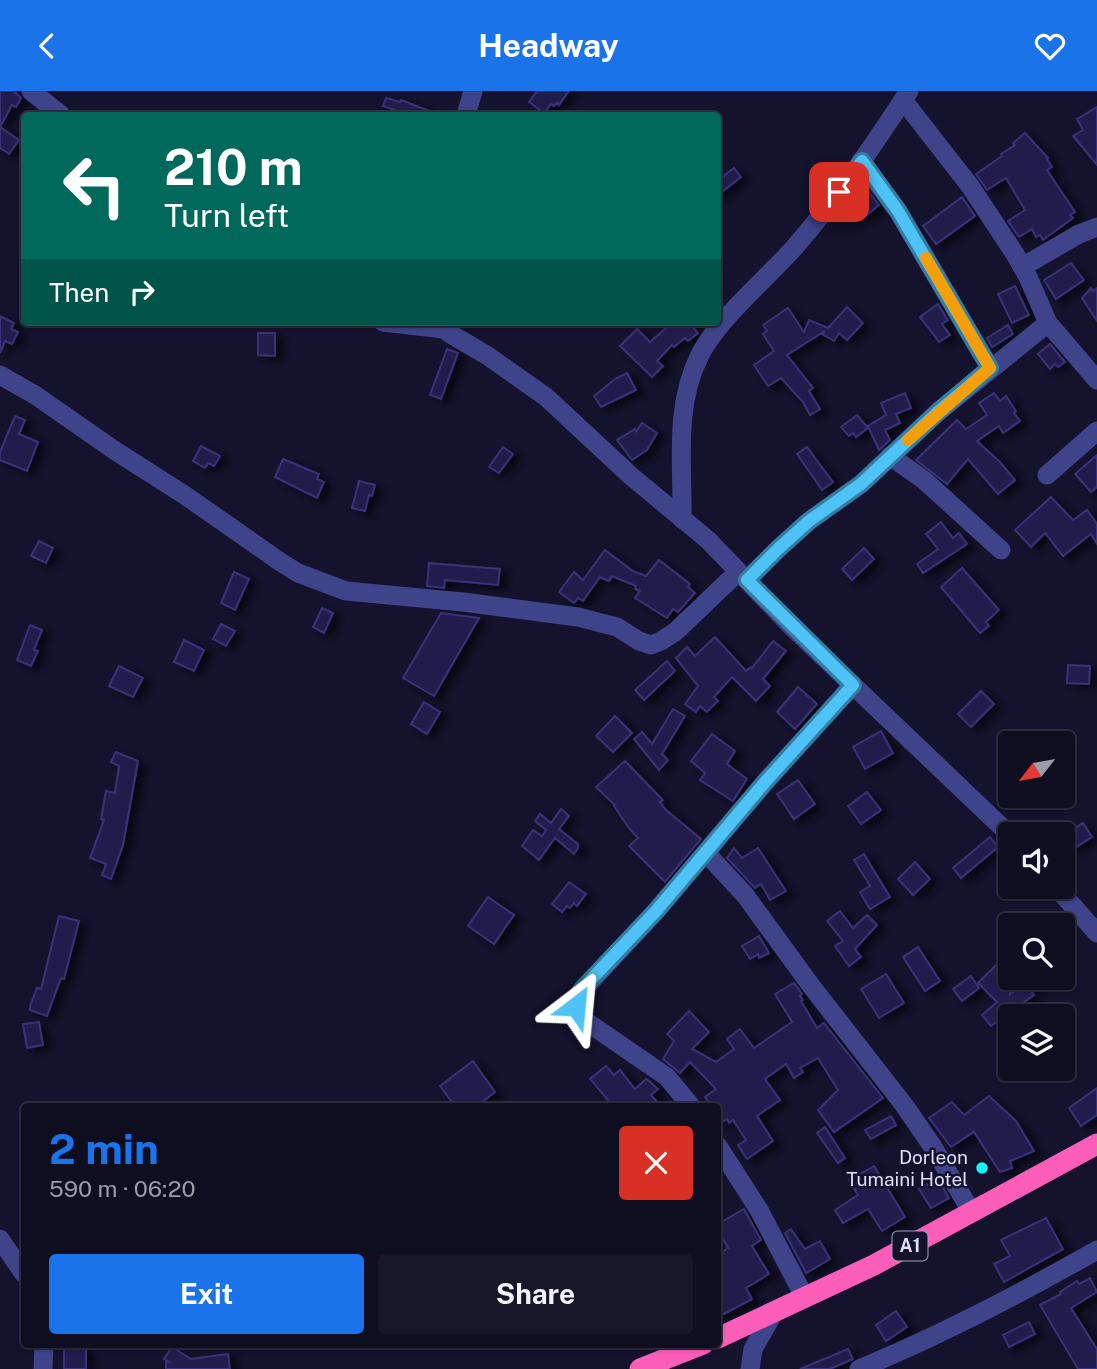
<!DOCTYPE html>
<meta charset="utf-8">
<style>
body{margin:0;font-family:"Public Sans",sans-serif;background:#18172a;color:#f1f3f6;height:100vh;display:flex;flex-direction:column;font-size:26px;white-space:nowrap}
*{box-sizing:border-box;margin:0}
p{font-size:23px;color:#9b9ca5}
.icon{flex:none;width:38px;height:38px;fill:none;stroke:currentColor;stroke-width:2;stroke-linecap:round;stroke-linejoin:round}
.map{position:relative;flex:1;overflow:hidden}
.side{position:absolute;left:21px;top:1012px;width:700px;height:245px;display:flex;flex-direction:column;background:#0f0e21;border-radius:7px;box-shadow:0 2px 5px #0004,0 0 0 2px #2f2e3f}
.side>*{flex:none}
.top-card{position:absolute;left:21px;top:21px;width:700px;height:214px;border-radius:7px;box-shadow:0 2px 5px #0004,0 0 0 2px #2f2e3f;background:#00695c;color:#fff;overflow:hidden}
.needle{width:46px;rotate:239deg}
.tools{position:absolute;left:998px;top:640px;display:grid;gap:14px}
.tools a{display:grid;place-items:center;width:77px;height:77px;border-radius:7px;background:#0f0e21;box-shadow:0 2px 5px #0004,0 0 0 2px #2f2e3f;font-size:35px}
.pin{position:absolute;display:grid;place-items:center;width:60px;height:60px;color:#fff;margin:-30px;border-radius:14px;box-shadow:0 4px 10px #0006}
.me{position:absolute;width:77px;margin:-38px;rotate:29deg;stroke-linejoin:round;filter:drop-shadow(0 0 5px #0008)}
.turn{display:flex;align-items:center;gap:24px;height:147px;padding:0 28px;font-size:32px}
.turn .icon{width:91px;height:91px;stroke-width:2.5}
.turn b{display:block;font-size:49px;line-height:60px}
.then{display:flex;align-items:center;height:66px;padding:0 28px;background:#0003;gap:14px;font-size:26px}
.round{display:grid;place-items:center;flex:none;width:74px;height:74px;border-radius:7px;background:#18172a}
.headline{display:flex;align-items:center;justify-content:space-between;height:119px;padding:0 28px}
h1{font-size:42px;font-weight:700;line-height:52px;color:#1a73e8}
.button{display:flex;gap:14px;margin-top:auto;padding:14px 28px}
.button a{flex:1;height:80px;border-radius:7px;background:#1a73e8;color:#fff;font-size:28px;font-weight:700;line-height:80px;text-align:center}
.button a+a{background:#18172a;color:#f1f3f6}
header{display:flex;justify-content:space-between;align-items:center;height:91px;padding:0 28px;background:#1a73e8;color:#fff;font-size:32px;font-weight:700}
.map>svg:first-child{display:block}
</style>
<header><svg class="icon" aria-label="back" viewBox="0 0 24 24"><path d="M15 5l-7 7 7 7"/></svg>Headway<svg class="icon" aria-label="heart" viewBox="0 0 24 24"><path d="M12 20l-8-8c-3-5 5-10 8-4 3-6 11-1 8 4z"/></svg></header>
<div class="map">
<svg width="1097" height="1278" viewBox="0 0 1097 1278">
<defs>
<filter id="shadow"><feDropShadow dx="7" dy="4" stdDeviation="3.5" flood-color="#0009"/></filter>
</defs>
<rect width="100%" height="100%" fill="#14122c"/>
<!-- building -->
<g fill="#241f4d" stroke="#393278" stroke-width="2" filter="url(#shadow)">
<path d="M 0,0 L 14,0 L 21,7 L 16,16 L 12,14 L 0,36 Z"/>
<path d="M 537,0 L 569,0 L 559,14 L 557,12 L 554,15 L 551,13 L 544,22 L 529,11 Z"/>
<path d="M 386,7 L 400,11 L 401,9 L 435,22 L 435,24 L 409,24 L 383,15 Z"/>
<path d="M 1097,16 L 1097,74 L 1073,45 L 1083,39 L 1077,28 Z"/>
<path d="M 0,36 L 19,49 L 9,63 L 0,57 Z"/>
<path d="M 1025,42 L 1048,67 L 1047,68 L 1052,76 L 1047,79 L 1075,121 L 1070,124 L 1073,127 L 1043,149 L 1040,144 L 1036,146 L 1032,138 L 1019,146 L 1008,130 L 1025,119 L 1006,87 L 987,99 L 976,83 L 1002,65 L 1001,63 L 1015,54 L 1013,52 Z"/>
<path d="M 734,77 L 741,86 L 718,104 L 718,89 Z"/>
<path d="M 864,95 L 879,114 L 866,125 L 859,124 L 854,129 L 843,116 Z"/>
<path d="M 962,106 L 975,125 L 936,153 L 923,135 Z"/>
<path d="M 1071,172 L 1084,189 L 1056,208 L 1044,189 Z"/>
<path d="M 1015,195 L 1029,224 L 1012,232 L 998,203 Z"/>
<path d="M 1091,197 L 1093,200 L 1097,197 L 1097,230 L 1082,207 Z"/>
<path d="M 938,213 L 948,229 L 942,233 L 950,244 L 939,251 L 920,226 Z"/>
<path d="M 847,216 L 863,232 L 847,249 L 839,242 L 834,250 L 822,243 L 825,240 L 787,264 L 813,297 L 809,300 L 820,318 L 810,324 L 803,311 L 781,287 L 768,295 L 754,274 L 774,260 L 763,243 L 767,240 L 763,234 L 788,217 L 804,241 L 809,229 L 828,237 Z"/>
<path d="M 0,225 L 14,232 L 11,238 L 18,241 L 12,253 L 5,250 L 0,262 Z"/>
<path d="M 673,231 L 689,231 L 698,242 L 688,250 L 685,247 L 674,256 L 672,254 L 657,270 L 663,275 L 652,286 L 620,255 L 637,238 L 650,251 Z"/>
<path d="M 1008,234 L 1013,243 L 992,256 L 987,247 Z"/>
<path d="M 258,242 L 275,242 L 275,265 L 258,264 Z"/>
<path d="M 1050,253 L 1065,271 L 1058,276 L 1055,273 L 1050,278 L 1038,263 Z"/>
<path d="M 447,258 L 458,262 L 441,308 L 430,304 Z"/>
<path d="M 627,282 L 636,299 L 601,316 L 594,305 L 615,288 Z"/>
<path d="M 905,302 L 911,317 L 896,323 L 900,332 L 885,339 L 890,349 L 879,359 L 868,335 L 886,324 L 881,312 Z"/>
<path d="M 994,302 L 1000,310 L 1006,305 L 1016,320 L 1014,322 L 1020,330 L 1003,342 L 999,335 L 977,350 L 1000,371 L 1015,389 L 998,403 L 968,368 L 947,393 L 916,369 L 957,329 L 966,338 L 987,324 L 979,312 Z"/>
<path d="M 857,324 L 868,337 L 856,346 L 853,342 L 849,345 L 841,336 Z"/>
<path d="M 15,325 L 25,329 L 19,343 L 38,351 L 27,380 L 0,369 L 0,361 Z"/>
<path d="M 642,332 L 657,342 L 647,359 L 632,369 L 617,349 L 635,338 L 636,340 Z"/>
<path d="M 201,355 L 220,365 L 214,375 L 208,372 L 205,377 L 193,370 Z"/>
<path d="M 503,356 L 513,363 L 499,382 L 489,376 Z"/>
<path d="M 807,356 L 833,391 L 822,399 L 797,363 Z"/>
<path d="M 1097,364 L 1097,396 L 1091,401 L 1075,383 Z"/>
<path d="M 283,368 L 319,383 L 317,388 L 324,391 L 317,407 L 275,386 Z"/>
<path d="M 359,390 L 375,394 L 372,405 L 369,404 L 365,420 L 352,417 Z"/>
<path d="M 1051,406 L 1073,429 L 1087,419 L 1097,433 L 1097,453 L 1091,443 L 1063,465 L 1045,442 L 1031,456 L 1015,439 Z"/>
<path d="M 941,431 L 953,447 L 959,442 L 967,453 L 923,482 L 917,473 L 938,458 L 926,443 Z"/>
<path d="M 39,450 L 53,457 L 46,472 L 31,465 Z"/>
<path d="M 864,457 L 874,468 L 852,489 L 842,478 Z"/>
<path d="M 605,459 L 633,480 L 646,485 L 659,469 L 690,493 L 688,496 L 695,502 L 678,521 L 673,518 L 667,527 L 635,507 L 640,500 L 635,498 L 636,495 L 612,485 L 609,490 L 600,486 L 583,510 L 578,507 L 574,512 L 559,501 L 574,481 L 583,489 Z"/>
<path d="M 429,472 L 500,478 L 498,494 L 445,489 L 444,497 L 427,495 Z"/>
<path d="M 962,477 L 999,519 L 986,531 L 989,535 L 980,542 L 941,496 Z"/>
<path d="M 234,481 L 249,488 L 235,519 L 221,512 Z"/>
<path d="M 322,517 L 333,522 L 324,542 L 313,536 Z"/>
<path d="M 441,522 L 479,527 L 434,605 L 403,587 Z"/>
<path d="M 221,533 L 235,540 L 226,555 L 213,548 Z"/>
<path d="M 30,534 L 42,539 L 34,559 L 38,560 L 31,575 L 17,569 Z"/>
<path d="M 715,546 L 746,580 L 751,576 L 752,577 L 773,550 L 786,560 L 763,588 L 770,595 L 756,610 L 732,586 L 714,606 L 718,610 L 707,621 L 700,615 L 696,621 L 685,613 L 698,595 L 676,567 L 687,556 L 695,565 Z"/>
<path d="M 184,549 L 204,559 L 194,580 L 174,571 Z"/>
<path d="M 667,570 L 675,580 L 644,609 L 635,599 Z"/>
<path d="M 1068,574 L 1090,575 L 1089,593 L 1067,592 Z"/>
<path d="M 119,575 L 143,587 L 133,606 L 109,595 Z"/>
<path d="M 798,596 L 817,613 L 795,638 L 777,621 Z"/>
<path d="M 981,600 L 994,613 L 971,636 L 958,623 Z"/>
<path d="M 424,611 L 440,621 L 427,643 L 411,633 Z"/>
<path d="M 673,618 L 685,625 L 662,663 L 668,669 L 659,679 L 634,648 L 642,641 L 652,653 Z"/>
<path d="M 615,625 L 632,642 L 613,661 L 596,645 Z"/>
<path d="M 881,640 L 893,662 L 865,678 L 853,656 Z"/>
<path d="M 712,643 L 735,660 L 727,673 L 747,688 L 733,710 L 700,689 L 705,682 L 691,670 Z"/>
<path d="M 116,661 L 138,670 L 123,754 L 111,788 L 102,784 L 106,773 L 90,767 L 104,729 L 101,728 L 106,700 L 115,702 L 119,675 L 111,671 Z"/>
<path d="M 625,670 L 663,709 L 660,711 L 666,719 L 701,748 L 665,791 L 629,755 L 638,747 L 628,736 L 614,715 L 615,714 L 596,696 Z"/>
<path d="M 798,689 L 815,713 L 794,728 L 777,703 Z"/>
<path d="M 867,701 L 881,719 L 861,733 L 848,715 Z"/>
<path d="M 561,718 L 569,725 L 559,738 L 578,753 L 578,757 L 574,763 L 555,747 L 539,769 L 522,755 L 533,739 L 542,745 L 546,739 L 535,730 L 540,723 L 551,732 Z"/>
<path d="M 1083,732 L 1092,746 L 1073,758 L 1064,744 Z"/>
<path d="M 990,746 L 998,756 L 961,787 L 953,777 Z"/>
<path d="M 734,757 L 742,767 L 758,757 L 786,800 L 770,809 L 761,793 L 755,797 L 727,767 Z"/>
<path d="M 864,763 L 890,806 L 870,818 L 860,801 L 870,795 L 854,769 Z"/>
<path d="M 915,771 L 930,788 L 913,804 L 898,788 Z"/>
<path d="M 569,791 L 586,803 L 577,815 L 574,812 L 570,817 L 567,815 L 562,821 L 552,813 Z"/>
<path d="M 488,806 L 514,824 L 494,853 L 468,835 Z"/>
<path d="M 840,820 L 853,837 L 867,824 L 877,834 L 855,858 L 861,866 L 849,875 L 835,855 L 843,850 L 827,830 Z"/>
<path d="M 59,825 L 79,830 L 64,888 L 61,887 L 47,925 L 30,919 L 30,915 L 37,897 L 41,898 Z"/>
<path d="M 759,845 L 769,862 L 759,867 L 758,863 L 750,868 L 742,855 Z"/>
<path d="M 918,856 L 940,890 L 925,900 L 903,866 Z"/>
<path d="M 1000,870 L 1010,879 L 1010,903 L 1026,892 L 1034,904 L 991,935 L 982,924 L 997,911 L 978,892 Z"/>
<path d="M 886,883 L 904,912 L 879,927 L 861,898 Z"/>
<path d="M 971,885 L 979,897 L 962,910 L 953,898 Z"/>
<path d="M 794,892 L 802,903 L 800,905 L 803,909 L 801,910 L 817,937 L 824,932 L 883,1007 L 834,1041 L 818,1019 L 838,999 L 818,967 L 800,977 L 803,981 L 794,987 L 786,973 L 765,988 L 780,1009 L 757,1025 L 773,1050 L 747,1068 L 738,1054 L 746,1049 L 733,1029 L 729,1032 L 727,1028 L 722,1031 L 718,1024 L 718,1015 L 711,1015 L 705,1006 L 716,998 L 690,971 L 680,982 L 663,968 L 674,950 L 667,943 L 689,920 L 709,941 L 692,958 L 716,971 L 734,958 L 727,948 L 740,938 L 754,957 L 792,931 L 775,903 Z"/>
<path d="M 39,931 L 43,954 L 27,957 L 23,933 Z"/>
<path d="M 473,970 L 495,1001 L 477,1015 L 455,1015 L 440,995 Z"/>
<path d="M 606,975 L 614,984 L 620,979 L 635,998 L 646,988 L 648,989 L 658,998 L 651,1004 L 661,1015 L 613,1015 L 590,988 Z"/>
<path d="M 1097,997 L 1097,1024 L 1081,1035 L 1069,1017 Z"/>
<path d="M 989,1005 L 1016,1030 L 1034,1060 L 1010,1070 L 1012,1077 L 1000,1081 L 974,1041 L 951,1056 L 929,1027 L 952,1011 L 964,1024 Z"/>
<path d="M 891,1025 L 896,1034 L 871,1048 L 865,1039 Z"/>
<path d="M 825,1036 L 845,1067 L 838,1072 L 817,1042 Z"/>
<path d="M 874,1075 L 905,1126 L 882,1140 L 868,1118 L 843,1132 L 835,1119 L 858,1104 L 849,1089 Z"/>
<path d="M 939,1089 L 949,1107 L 931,1117 L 919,1098 L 931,1091 L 933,1092 Z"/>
<path d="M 744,1118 L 761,1149 L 752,1155 L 769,1183 L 746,1197 L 752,1208 L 718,1226 L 718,1164 L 728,1157 L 718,1139 L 718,1133 Z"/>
<path d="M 1046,1127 L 1063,1158 L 1004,1191 L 994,1173 L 1010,1165 L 1001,1149 Z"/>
<path d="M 791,1138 L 805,1158 L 820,1150 L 830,1168 L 806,1182 L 785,1142 Z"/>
<path d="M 1090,1187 L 1097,1201 L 1071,1217 L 1097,1258 L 1097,1278 L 1078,1278 L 1040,1214 L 1061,1203 L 1060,1201 L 1077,1190 L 1079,1193 Z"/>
<path d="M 896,1220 L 907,1236 L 886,1250 L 876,1234 Z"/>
<path d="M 1029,1231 L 1035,1243 L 1009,1256 L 1003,1244 Z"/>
<path d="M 172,1256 L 191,1268 L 228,1263 L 230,1278 L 166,1278 L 166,1271 L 169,1271 L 164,1268 Z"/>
<rect x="64" y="1257" width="22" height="21"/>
<path d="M 848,1258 L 853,1268 L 830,1278 L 800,1278 Z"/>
</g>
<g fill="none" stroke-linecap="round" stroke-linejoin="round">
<!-- minor -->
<g stroke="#3f438a" stroke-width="19">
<path d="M 31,0 L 61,24"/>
<path d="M 903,9 L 970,95 L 1015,163 L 1028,186 L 1048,232 L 1097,289"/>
<path d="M 466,24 L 473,0"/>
<path d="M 861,70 L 898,120 L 990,277"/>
<path d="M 1022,176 L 1079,143 L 1097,136"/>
<path d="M 383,231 L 444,238"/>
<path d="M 441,231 L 449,242 L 488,265 L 546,306 L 631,385 L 708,449 L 793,537 L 1010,744"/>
<path d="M 0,284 L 35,304 L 114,359 L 186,405 L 279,470 L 298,482 L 346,500 L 463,511 L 578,526 L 617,536 L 639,550 L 651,554 L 661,550 L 675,541 L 738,481"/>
<path d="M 890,365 L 924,389 L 1001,459"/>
<path d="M 1047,384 L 1097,340"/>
<path d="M 682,428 C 683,374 674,316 699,266 C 715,231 766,188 793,158 C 836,109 873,55 909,0"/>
<path d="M 747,489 L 778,458 L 809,430 L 861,393 L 939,320 L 1048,232"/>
<path d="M 706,762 L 745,804 L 812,896 L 904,1014 L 933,1056 L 971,1120"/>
<path d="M 1056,796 L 1097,842"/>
<path d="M 691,1015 L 667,986 L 584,929 L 577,919 L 578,904 L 656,820 L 767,689 L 853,594"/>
<path d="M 718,1055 L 759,1119 L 805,1207"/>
<path d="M 0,1148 L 24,1183"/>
<path d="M 43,1278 L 44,1253"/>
<path d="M 750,1278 L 753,1258 L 773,1223"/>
<path d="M 859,1278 C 941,1244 1020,1203 1097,1159"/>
</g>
<!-- highway -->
<g stroke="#fb5db8" stroke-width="21">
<path d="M 718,1247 L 874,1174 L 1097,1053"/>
<path d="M 640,1278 L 703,1253"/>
</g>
</g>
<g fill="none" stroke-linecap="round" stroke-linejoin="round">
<!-- route casing -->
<g stroke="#337fa1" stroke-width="18">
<path id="route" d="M 576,915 L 578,904 L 583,897 L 656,820 L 766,690 L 853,594 L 747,489 L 778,458 L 809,430 L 861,393 L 939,320 L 990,277 L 898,120 L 862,70 L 839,101"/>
</g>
<!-- route -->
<use href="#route" stroke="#4fc3f7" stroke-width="12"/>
<!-- slow -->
<path stroke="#f59e0b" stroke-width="12" d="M 908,349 L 990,277 L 926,167"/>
</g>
<!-- markers -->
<circle fill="#10f8f9" stroke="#14122c" stroke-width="2.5" cx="982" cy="1077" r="7"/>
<g text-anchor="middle" stroke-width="5" stroke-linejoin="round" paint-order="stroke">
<!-- shield labels -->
<rect fill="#14122c" stroke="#a2a2bf" stroke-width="2" x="892.5" y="1140.5" width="35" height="29" rx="5"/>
<g font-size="18" font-weight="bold" fill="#dfdffe">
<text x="910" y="1161">A1</text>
</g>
<!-- poi labels -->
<g font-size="19" fill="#dfdffe" stroke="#14122c" text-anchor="end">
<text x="968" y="1073">Dorleon<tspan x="968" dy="22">Tumaini Hotel</tspan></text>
</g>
</g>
</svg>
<div class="tools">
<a><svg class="needle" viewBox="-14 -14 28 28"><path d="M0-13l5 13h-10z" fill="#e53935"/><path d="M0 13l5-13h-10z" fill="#9b9ca5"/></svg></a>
<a><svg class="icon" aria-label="sound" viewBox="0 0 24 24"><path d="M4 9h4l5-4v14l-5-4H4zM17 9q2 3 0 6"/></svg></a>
<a><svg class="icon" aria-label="search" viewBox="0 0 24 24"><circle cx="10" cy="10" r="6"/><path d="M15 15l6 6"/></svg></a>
<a><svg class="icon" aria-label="layers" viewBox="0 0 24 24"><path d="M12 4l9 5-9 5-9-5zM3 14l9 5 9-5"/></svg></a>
</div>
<div class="pin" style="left:839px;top:101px;background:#d93025"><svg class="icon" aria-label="arrive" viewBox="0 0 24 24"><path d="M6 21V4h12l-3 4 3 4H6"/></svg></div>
<svg class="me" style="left:576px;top:915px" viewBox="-20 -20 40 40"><path d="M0-17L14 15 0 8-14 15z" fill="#4fc3f7" stroke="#fff" stroke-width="4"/></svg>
<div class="top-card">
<div class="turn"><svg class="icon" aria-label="left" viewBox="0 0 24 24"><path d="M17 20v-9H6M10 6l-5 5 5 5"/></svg><div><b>210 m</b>Turn left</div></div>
<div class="then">Then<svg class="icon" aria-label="right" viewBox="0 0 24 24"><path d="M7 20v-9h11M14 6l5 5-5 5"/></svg></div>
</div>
<section class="side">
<div class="headline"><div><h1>2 min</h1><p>590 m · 06:20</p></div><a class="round" style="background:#d93025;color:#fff"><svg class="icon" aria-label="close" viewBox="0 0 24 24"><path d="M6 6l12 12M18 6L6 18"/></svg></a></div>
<div class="button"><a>Exit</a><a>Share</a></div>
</section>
</div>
